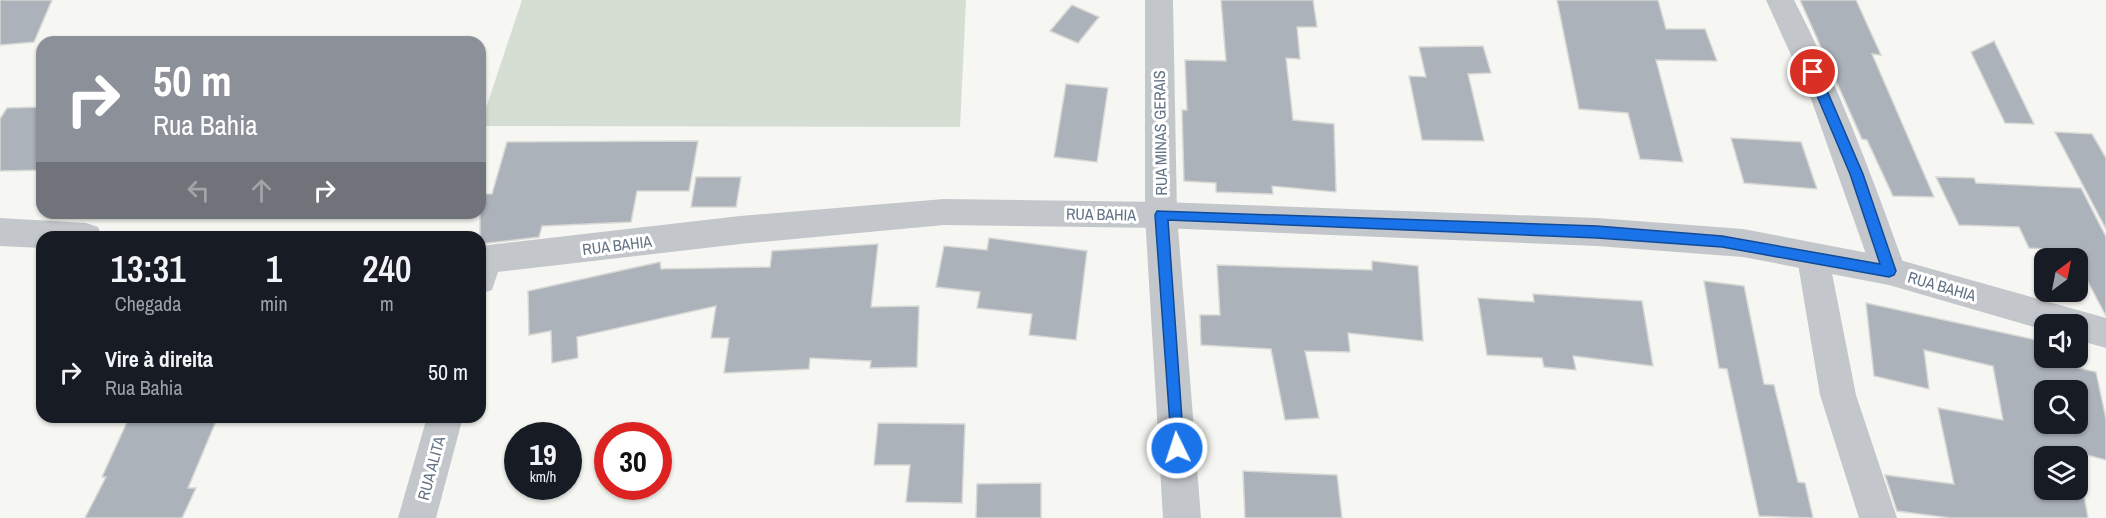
<!DOCTYPE html>
<html lang="pt">
<meta charset="utf-8">
<style>
body{margin:0;font-family:"Archivo Narrow",sans-serif;background:#20242c;color:#f1f3f6;height:100vh;display:flex;flex-direction:column;font-size:22px;white-space:nowrap}
*{box-sizing:border-box;margin:0}
p{font-size:20px;color:#9ea1a6}
.icon{flex:none;width:33px;height:33px;fill:none;stroke:currentColor;stroke-width:2;stroke-linecap:round;stroke-linejoin:round}
.map{position:relative;flex:1;overflow:hidden}
.panel{position:absolute;left:36px;top:231px;width:450px;height:192px;display:flex;flex-direction:column;background:#171b24;border-radius:18px;box-shadow:0 2px 4px #0004}
.panel>*{flex:none}
.top-card{position:absolute;left:36px;top:36px;width:450px;height:183px;border-radius:18px;box-shadow:0 2px 4px #0004;background:#8c9099;color:#fff;overflow:hidden}
.needle{width:39px;rotate:32deg}
.tools{position:absolute;left:2034px;top:248px;display:grid;gap:12px}
.tools a{display:grid;place-items:center;width:54px;height:54px;border-radius:12px;background:#171b24;box-shadow:0 2px 4px #0004;font-size:30px}
.speed{position:absolute;left:504px;top:422px;display:flex;gap:12px;font-size:30px;font-weight:700;text-align:center}
.speed>*{display:grid;place-content:center;width:78px;height:78px;border-radius:50%;background:#171b24;box-shadow:0 2px 4px #0004;line-height:1}
.speed small{font-size:15px;font-weight:400}
.speed .limit{border:9px solid #d22;background:#fff;color:#111}
.pin{position:absolute;display:grid;place-items:center;width:51px;height:51px;color:#fff;margin:-26px;border:3px solid #fff;border-radius:50%;box-shadow:0 2px 6px #0007}
.me{position:absolute;width:66px;margin:-33px;rotate:356deg;stroke-linejoin:round;filter:drop-shadow(0 0 4px #0008)}
.turn{display:flex;align-items:center;gap:21px;height:126px;padding:0 18px;font-size:27px}
.turn .icon{width:78px;height:78px;stroke-width:2.5}
.turn b{display:block;font-size:42px;line-height:51px}
.lanes{display:flex;align-items:center;height:57px;padding:0 18px;background:#0003;justify-content:center;gap:30px;direction:ltr}
.lanes .off{opacity:.35}
.eta{display:flex;justify-content:space-evenly;align-items:center;height:102px;text-align:center}
.eta b{font-size:36px;font-weight:600;line-height:42px}
ul{padding:0;list-style:none}
li{display:flex;align-items:center;gap:18px;height:78px;padding:0 18px}
li div{flex:1}
li b{display:block;font-size:22px}
li em{font-style:normal}
.map>svg:first-child{display:block}
</style>
<div class="map">
<svg width="2106" height="518" viewBox="0 0 2106 518">
<rect width="100%" height="100%" fill="#f6f6f2"/>
<!-- green -->
<path fill="#d6ddd3" d="M 522,0 L 966,0 L 960,127 L 480,126 Z"/>
<!-- building -->
<g fill="#abb2b9" stroke="#d7d7d5" stroke-width="1.5" fill-rule="evenodd">
<path d="M 0,0 L 52,0 L 34,42 L 0,45 Z"/>
<path d="M 1221,0 L 1313,0 L 1317,27 L 1297,27 L 1300,59 L 1286,58 L 1293,120 L 1334,124 L 1336,192 L 1272,186 L 1273,194 L 1216,192 L 1216,183 L 1184,181 L 1182,110 L 1187,110 L 1185,60 L 1226,61 Z"/>
<path d="M 1557,0 L 1658,0 L 1666,29 L 1705,29 L 1717,61 L 1656,60 L 1683,162 L 1640,159 L 1628,113 L 1579,109 Z"/>
<path d="M 1800,0 L 1856,0 L 1881,55 L 1872,54 L 1934,197 L 1893,196 L 1867,140 L 1862,139 Z"/>
<path d="M 1072,5 L 1099,17 L 1078,43 L 1050,31 Z"/>
<path d="M 1994,41 L 2034,124 L 2005,123 L 1971,52 Z"/>
<path d="M 1483,46 L 1491,73 L 1468,74 L 1484,141 L 1422,140 L 1409,76 L 1426,77 L 1419,47 Z"/>
<path d="M 1066,84 L 1108,88 L 1097,162 L 1054,157 Z"/>
<path d="M 42,107 L 42,170 L 0,171 L 0,119 L 7,108 Z"/>
<path d="M 2055,132 L 2092,134 L 2106,158 L 2106,229 Z"/>
<path d="M 1731,138 L 1801,142 L 1817,189 L 1744,183 Z"/>
<path d="M 698,141 L 689,191 L 637,191 L 631,222 L 542,226 L 539,237 L 480,244 L 480,194 L 492,194 L 507,142 Z"/>
<path d="M 696,177 L 741,177 L 736,207 L 691,207 Z"/>
<path d="M 1936,177 L 1974,178 L 1976,183 L 2081,188 L 2106,237 L 2106,316 L 2071,250 L 2029,248 L 2019,227 L 1959,225 Z"/>
<path d="M 989,238 L 1087,251 L 1076,340 L 1029,335 L 1032,314 L 977,308 L 980,292 L 936,287 L 944,246 L 987,250 Z"/>
<path d="M 878,244 L 871,307 L 919,306 L 917,367 L 870,368 L 871,361 L 810,358 L 809,369 L 724,373 L 729,338 L 711,338 L 716,306 L 577,337 L 578,358 L 552,363 L 551,331 L 529,335 L 528,291 L 660,262 L 661,269 L 770,267 L 772,251 Z"/>
<path d="M 1372,261 L 1418,266 L 1423,341 L 1348,333 L 1350,352 L 1305,351 L 1319,418 L 1285,420 L 1271,349 L 1201,345 L 1200,315 L 1220,315 L 1217,265 L 1372,270 Z"/>
<path d="M 1704,281 L 1744,286 L 1764,384 L 1774,385 L 1798,482 L 1805,483 L 1813,518 L 1759,516 L 1727,369 L 1719,368 Z"/>
<path d="M 1533,294 L 1642,301 L 1653,366 L 1573,356 L 1576,370 L 1544,367 L 1542,358 L 1487,355 L 1478,298 L 1534,302 Z"/>
<path d="M 1866,303 L 2036,340 L 2040,359 L 2096,372 L 2106,419 L 2106,460 L 2076,452 L 2076,456 L 2044,456 L 2044,489 L 2078,489 L 2078,462 L 2088,518 L 1951,518 L 1897,511 L 1885,475 L 1954,484 L 1938,408 L 2003,420 L 1993,366 L 1924,350 L 1929,389 L 1874,376 ZM 2044,390 L 2078,390 L 2078,423 L 2044,423 Z"/>
<path d="M 216,421 L 188,488 L 196,488 L 182,518 L 85,518 L 106,477 L 102,477 L 127,422 Z"/>
<path d="M 878,423 L 965,424 L 962,503 L 906,502 L 910,465 L 874,465 Z"/>
<path d="M 1243,471 L 1337,475 L 1342,518 L 1245,518 Z"/>
<path d="M 1041,483 L 1041,518 L 976,518 L 977,484 Z"/>
</g>
<g fill="none" stroke-linecap="round" stroke-linejoin="round">
<!-- minor -->
<g fill="#c3c6ca" fill-rule="evenodd">
<path d="M 1145,0 L 1173,0 L 1177,215 L 1201,518 L 1163,518 L 1145,215 Z"/>
<path d="M 1766,0 L 1794,0 C 1839,87 1873,178 1906,271 L 1901,281 L 1889,285 L 1877,281 L 1872,271 L 1811,99 Z"/>
<path d="M 1813,244 L 1825,248 L 1829,258 L 1856,395 L 1897,518 L 1859,518 L 1820,395 L 1797,258 L 1801,248 Z"/>
<path d="M 485,246 L 497,250 L 502,260 L 492,290 L 480,294 L 480,248 Z"/>
<path d="M 427,417 L 463,417 L 436,518 L 398,518 Z"/>
</g>
<!-- tertiary -->
<g fill="#c3c6ca" fill-rule="evenodd">
<path d="M 944,199 L 1161,202 L 1597,218 L 1743,229 L 1889,257 L 2106,318 L 2106,348 L 2078,340 L 2078,324 L 2044,324 L 2044,330 L 1889,285 L 1743,257 L 1597,246 L 1161,228 L 944,225 L 740,244 L 480,274 L 480,246 L 740,216 Z"/>
<path d="M 0,218 L 86,223 L 98,227 L 102,237 L 42,237 L 42,248 L 0,246 Z"/>
</g>
</g>
<!-- route -->
<path fill="#1a73e8" stroke="#114b97" stroke-width="1.5" d="M 1813,67 L 1819,72 L 1863,174 L 1896,271 L 1894,275 L 1889,277 L 1722,247 L 1597,238 L 1168,220 L 1184,448 L 1182,453 L 1177,455 L 1172,453 L 1155,215 L 1157,211 L 1597,226 L 1722,236 L 1880,264 L 1850,174 L 1807,72 Z"/>
<g text-anchor="middle" stroke-width="6" stroke-linejoin="round" paint-order="stroke">
<!-- street labels -->
<g font-size="16" fill="#637385" stroke="#fff">
<text transform="translate(1160 133) rotate(-91)" y="6">RUA MINAS GERAIS</text>
<text transform="translate(1101 214) rotate(1)" y="6">RUA BAHIA</text>
<text transform="translate(617 245) rotate(-7)" y="6">RUA BAHIA</text>
<text transform="translate(1942 286) rotate(16)" y="6">RUA BAHIA</text>
<text transform="translate(431 468) rotate(-75)" y="6">RUA ALITA</text>
</g>
</g>
</svg>
<div class="tools">
<a><svg class="needle" viewBox="-14 -14 28 28"><path d="M0-13l5 13h-10z" fill="#e53935"/><path d="M0 13l5-13h-10z" fill="#9ea1a6"/></svg></a>
<a><svg class="icon" aria-label="sound" viewBox="0 0 24 24"><path d="M4 9h4l5-4v14l-5-4H4zM17 9q2 3 0 6"/></svg></a>
<a><svg class="icon" aria-label="search" viewBox="0 0 24 24"><circle cx="10" cy="10" r="6"/><path d="M15 15l6 6"/></svg></a>
<a><svg class="icon" aria-label="layers" viewBox="0 0 24 24"><path d="M12 4l9 5-9 5-9-5zM3 14l9 5 9-5"/></svg></a>
</div>
<div class="speed"><div>19<small>km/h</small></div><div class="limit">30</div></div>
<div class="pin" style="left:1813px;top:72px;background:#d93025"><svg class="icon" aria-label="arrive" viewBox="0 0 24 24"><path d="M6 21V4h12l-3 4 3 4H6"/></svg></div>
<svg class="me" style="left:1177px;top:448px" viewBox="-20 -20 40 40"><circle r="17" fill="#1a73e8" stroke="#fff" stroke-width="3"/><path d="M0-11L8 9 0 5-8 9z" fill="#fff"/></svg>
<div class="top-card">
<div class="turn"><svg class="icon" aria-label="right" viewBox="0 0 24 24"><path d="M7 20v-9h11M14 6l5 5-5 5"/></svg><div><b>50 m</b>Rua Bahia</div></div>
<div class="lanes"><svg class="icon off" aria-label="left" viewBox="0 0 24 24"><path d="M17 20v-9H6M10 6l-5 5 5 5"/></svg><svg class="icon off" aria-label="ahead" viewBox="0 0 24 24"><path d="M12 20V5M6 11l6-6 6 6"/></svg><svg class="icon" aria-label="right" viewBox="0 0 24 24"><path d="M7 20v-9h11M14 6l5 5-5 5"/></svg></div>
</div>
<section class="panel">
<div class="eta">
<div><b>13:31</b><p>Chegada</p></div>
<div><b>1</b><p>min</p></div>
<div><b>240</b><p>m</p></div>
</div>
<ul>
<li><svg class="icon" aria-label="right" viewBox="0 0 24 24"><path d="M7 20v-9h11M14 6l5 5-5 5"/></svg><div><b>Vire à direita</b><p>Rua Bahia</p></div><em>50 m</em></li>
</ul>
</section>
</div>
